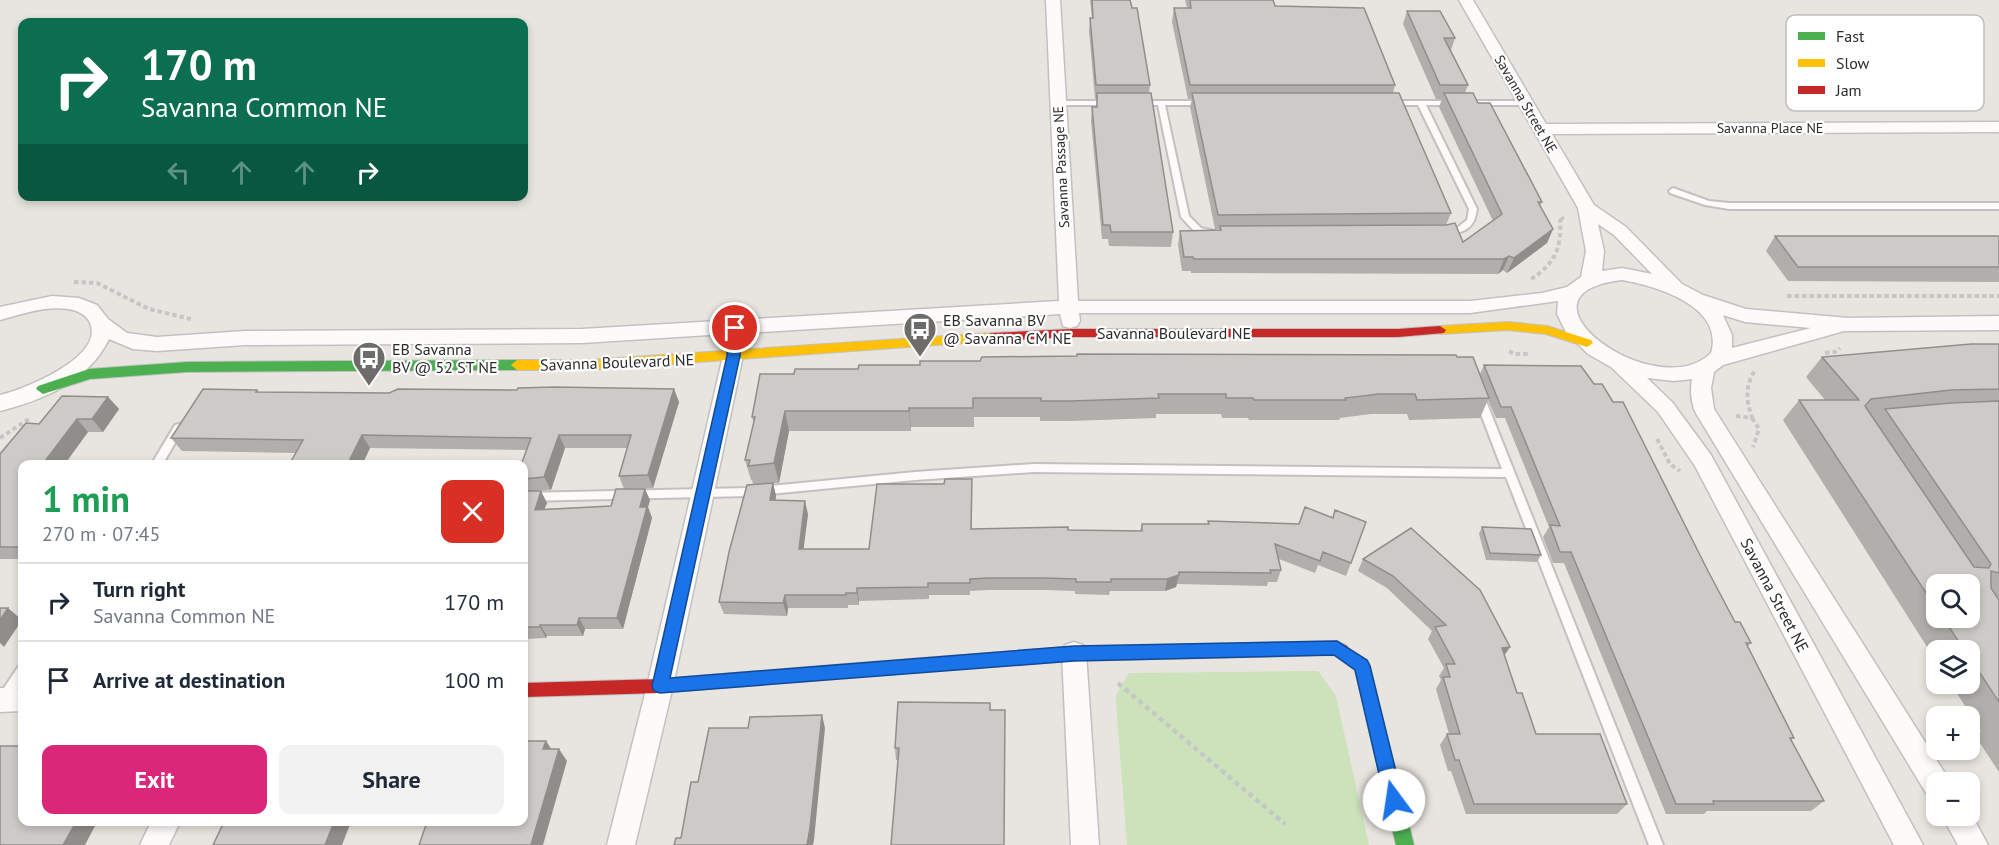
<!DOCTYPE html>
<meta charset="utf-8">
<style>
body{margin:0;font-family:"PT Sans",sans-serif;background:#f2f2f3;color:#1f2937;height:100vh;display:flex;flex-direction:column;font-size:22px;white-space:nowrap}
*{box-sizing:border-box;margin:0}
p{font-size:20px;color:#747a83}
.icon{flex:none;width:33px;height:33px;fill:none;stroke:currentColor;stroke-width:2;stroke-linecap:round;stroke-linejoin:round}
.map{position:relative;flex:1;overflow:hidden}
.side{position:absolute;left:18px;top:460px;width:510px;height:366px;display:flex;flex-direction:column;background:#fff;border-radius:12px;box-shadow:0 3px 9px #0003}
.side>*{flex:none}
.guide{position:absolute;left:18px;top:18px;width:510px;height:183px;border-radius:12px;box-shadow:0 3px 9px #0003;background:#0b6e4f;color:#fff;overflow:hidden}
.fabs{position:absolute;left:1926px;top:574px;display:grid;gap:12px}
.fabs a{display:grid;place-items:center;width:54px;height:54px;border-radius:12px;background:#fff;box-shadow:0 3px 9px #0003;font-size:30px}
.pin{position:absolute;display:grid;place-items:center;width:51px;height:51px;color:#fff;margin:-26px;border:3px solid #fff;border-radius:50%;box-shadow:0 2px 6px #0007}
.me{position:absolute;width:66px;margin:-33px;rotate:346deg;stroke-linejoin:round;filter:drop-shadow(0 0 4px #0008)}
.turn{display:flex;align-items:center;gap:21px;height:126px;padding:0 24px;font-size:27px}
.turn .icon{width:78px;height:78px;stroke-width:2.5}
.turn b{display:block;font-size:42px;line-height:51px}
.lanes{display:flex;align-items:center;height:57px;padding:0 24px;background:#0003;justify-content:center;gap:30px;direction:ltr}
.lanes .off{opacity:.35}
.round{display:grid;place-items:center;flex:none;width:63px;height:63px;border-radius:12px;background:#f2f2f3}
.summary{display:flex;align-items:center;justify-content:space-between;height:102px;padding:0 24px}
h1{font-size:36px;font-weight:700;line-height:45px;color:#1e9e55}
.cta{display:flex;gap:12px;margin-top:auto;padding:12px 24px}
.cta a{flex:1;height:69px;border-radius:12px;background:#db2777;color:#fff;font-size:24px;font-weight:700;line-height:69px;text-align:center}
.cta a+a{background:#f2f2f3;color:#1f2937}
ul{padding:0;list-style:none}
li{display:flex;align-items:center;gap:18px;height:78px;padding:0 24px;border-top:2px solid #e0e1e3}
li div{flex:1}
li b{display:block;font-size:22px}
li em{font-style:normal}
.map>svg:first-child{display:block}
</style>
<div class="map">
<svg width="1999" height="845" viewBox="0 0 1999 845">
<rect width="100%" height="100%" fill="#e8e5e0"/>
<!-- green -->
<path fill="#cce2bb" d="M 1318,671 L 1336,696 L 1369,845 L 1127,845 L 1116,703 L 1116,695 L 1129,673 Z"/>
<g fill="none" stroke-linecap="round" stroke-linejoin="round">
<!-- lane casing -->
<g stroke="#c2c1c1" stroke-width="4">
<g id="lane">
<path d="M 1054,101 L 1111,101 L 1115,103 L 1111,105 L 1054,105 Z"/>
<path d="M 1135,101 L 1204,101 L 1208,103 L 1204,105 L 1165,105 L 1189,216 L 1201,228 L 1215,231 L 1215,235 L 1195,232 L 1181,217 L 1158,105 L 1135,105 Z"/>
<path d="M 1387,101 L 1526,101 L 1530,103 L 1526,105 L 1426,105 L 1477,209 C 1474,230 1465,231 1446,236 L 1442,233 L 1443,231 L 1458,227 L 1467,220 L 1469,209 L 1418,105 L 1387,105 Z"/>
<path d="M 1673,188 L 1709,201 L 1729,203 L 1999,203 L 1999,209 L 1729,209 L 1705,205 L 1670,193 L 1669,191 Z"/>
<path d="M 1479,392 L 1484,396 L 1663,845 L 1649,845 L 1506,477 L 1034,472 L 915,480 L 748,496 L 524,501 L 524,493 L 748,488 L 915,472 L 1034,464 L 1502,469 L 1474,396 Z"/>
<path d="M 179,424 L 184,428 L 162,465 L 151,465 L 175,425 Z"/>
<path d="M 22,665 L 22,681 L 5,709 L 0,711 L 0,694 L 18,667 Z"/>
</g>
</g>
<!-- street casing -->
<g stroke="#c2c1c1" stroke-width="3">
<g id="street">
<path d="M 1046,0 L 1060,0 L 1078,301 L 1470,301 L 1542,293 L 1567,287 L 1581,277 L 1586,251 L 1578,208 L 1459,0 L 1473,0 L 1546,124 L 1999,122 L 1999,132 L 1552,134 L 1594,205 L 1626,227 L 1682,284 L 1703,295 L 1746,309 L 1848,318 L 1999,316 L 1999,330 L 1844,331 L 1723,365 L 1714,372 L 1711,388 L 1714,409 L 1946,775 L 1949,783 L 1936,783 L 1936,797 L 1926,793 L 1697,415 C 1691,405 1690,391 1692,379 L 1674,381 L 1647,378 L 1672,402 L 1711,455 L 1923,845 L 1894,845 L 1695,466 L 1658,412 L 1611,367 L 1588,354 L 1566,332 L 1557,314 L 1558,301 L 1470,313 L 1079,313 L 1080,321 L 1077,326 L 1070,328 L 1063,326 L 1060,314 L 744,333 L 743,356 L 673,686 L 635,845 L 607,845 L 647,686 L 723,356 L 725,334 L 582,343 L 245,345 L 157,351 L 133,349 L 109,339 C 88,382 43,400 0,411 L 0,395 C 23,390 105,357 90,323 C 87,315 77,310 68,309 C 45,306 22,314 0,320 L 0,307 L 52,296 L 79,298 L 97,305 L 108,319 L 127,333 L 157,337 L 245,331 L 582,329 L 1059,301 ZM 1598,224 L 1614,235 L 1652,274 L 1622,268 L 1602,271 L 1604,251 ZM 1622,280 C 1656,286 1725,306 1711,353 C 1657,407 1500,294 1622,280 ZM 1723,315 L 1745,322 L 1811,328 L 1732,348 L 1732,335 Z"/>
<path d="M 1074,642 L 1083,645 L 1086,653 L 1099,845 L 1071,845 L 1062,653 L 1065,645 Z"/>
<path d="M 0,688 L 22,689 L 22,711 L 0,712 Z"/>
<path d="M 1970,812 L 1988,845 L 1958,845 L 1942,816 L 1970,816 Z"/>
<path d="M 151,822 L 180,822 L 169,845 L 140,845 Z"/>
</g>
</g>
<!-- fast casing -->
<g stroke="#c2c1c1" stroke-width="2">
<g id="fast">
<path d="M 517,360 L 523,365 L 517,370 L 187,372 L 90,379 L 43,394 L 36,389 L 38,386 L 89,369 L 187,362 Z"/>
<path d="M 1341,644 L 1368,661 L 1370,666 L 1414,845 L 1396,845 L 1355,670 L 1335,656 L 1333,651 L 1335,646 Z"/>
<path d="M 1068,647 L 1074,649 L 1076,654 L 1074,659 L 1068,661 L 843,678 L 837,676 L 835,671 L 837,666 L 843,664 Z"/>
</g>
</g>
<!-- slow casing -->
<g stroke="#c2c1c1" stroke-width="2">
<g id="slow">
<path d="M 1508,322 L 1547,326 L 1591,340 L 1593,343 L 1587,347 L 1546,334 L 1508,330 L 1440,334 L 1434,330 L 1440,326 Z"/>
<path d="M 991,333 L 997,337 L 991,341 L 587,370 L 517,370 L 511,365 L 517,360 L 587,360 Z"/>
</g>
</g>
<!-- jam casing -->
<g stroke="#c2c1c1" stroke-width="2">
<g id="jam">
<path d="M 1440,326 L 1446,330 L 1444,333 L 1398,337 L 1071,337 L 991,341 L 985,337 L 991,333 L 1071,329 L 1398,329 Z"/>
<path d="M 1337,641 L 1347,646 L 1349,651 L 1347,656 L 1341,658 L 1334,655 L 1068,661 L 1062,659 L 1060,654 L 1062,649 L 1068,647 Z"/>
<path d="M 843,664 L 849,666 L 851,671 L 849,676 L 843,678 L 660,693 L 524,697 L 524,683 L 660,679 Z"/>
</g>
</g>
<!-- path-far2 -->
<path stroke="#c6c6c6" stroke-width="3" stroke-dasharray="3 2" stroke-linecap="butt" d="M 1562,219 L 1565,215"/>
<!-- path-far1 -->
<g stroke="#c6c6c6" stroke-width="4" stroke-dasharray="4.5 3" stroke-linecap="butt">
<path d="M 1531,279 C 1554,265 1562,248 1560,221 L 1563,217"/>
<path d="M 74,282 L 97,283 L 149,309 L 191,319"/>
<path d="M 1787,296 L 1999,296"/>
<path d="M 1509,351 L 1514,354 L 1528,354"/>
<path d="M 1825,353 L 1835,352 L 1840,348"/>
<path d="M 1736,416 L 1752,418 C 1746,400 1745,386 1755,370"/>
<path d="M 1752,418 L 1759,429 L 1753,447"/>
<path d="M 0,438 L 29,419"/>
<path d="M 1657,439 L 1670,464 L 1680,471"/>
</g>
<!-- path -->
<path stroke="#c6c6c6" stroke-width="4.5" stroke-dasharray="5 4" stroke-linecap="butt" d="M 1118,683 L 1285,824"/>
<!-- lane -->
<use href="#lane" fill="#fcfbfa" fill-rule="evenodd"/>
<!-- street -->
<use href="#street" fill="#fcfbfa" fill-rule="evenodd"/>
<!-- fast -->
<use href="#fast" fill="#4caf50" fill-rule="evenodd"/>
<!-- slow -->
<use href="#slow" fill="#ffc107" fill-rule="evenodd"/>
<!-- jam -->
<use href="#jam" fill="#c62828" fill-rule="evenodd"/>
</g>
<!-- wall -->
<g fill="#b0afab" fill-rule="evenodd">
<path d="M 1090,0 L 1130,0 L 1150,85 L 1149,93 L 1173,232 L 1171,247 L 1109,246 L 1108,239 L 1102,239 L 1091,121 L 1092,107 L 1096,107 L 1097,99 L 1095,99 L 1089,31 L 1090,18 L 1092,18 Z"/>
<path d="M 1185,0 L 1273,0 L 1275,6 L 1395,85 L 1393,93 L 1451,213 L 1446,225 L 1463,242 L 1493,221 L 1439,107 L 1442,99 L 1436,99 L 1403,24 L 1407,11 L 1455,38 L 1451,50 L 1468,85 L 1465,93 L 1478,103 L 1542,202 L 1540,206 L 1553,229 L 1547,243 L 1507,273 L 1503,270 L 1498,274 L 1217,273 L 1191,273 L 1191,271 L 1182,271 L 1178,245 L 1180,231 L 1219,230 L 1219,229 L 1215,229 L 1190,107 L 1192,99 L 1188,99 L 1172,22 L 1174,8 L 1187,8 Z"/>
<path d="M 1775,236 L 1999,236 L 1999,282 L 1788,281 L 1766,251 Z"/>
<path d="M 1999,344 L 1999,772 L 1976,737 L 1976,735 L 1981,731 L 1951,684 L 1970,684 L 1970,651 L 1936,651 L 1936,661 L 1783,420 L 1799,400 L 1825,400 L 1806,377 L 1822,357 ZM 1936,585 L 1970,618 L 1936,618 Z"/>
<path d="M 1457,357 L 1480,374 L 1484,365 L 1708,571 L 1735,622 L 1751,643 L 1748,646 L 1794,738 L 1791,740 L 1824,801 L 1811,811 L 1707,811 L 1704,814 L 1666,814 L 1564,563 L 1553,563 L 1543,537 L 1549,527 L 1505,418 L 1496,418 L 1488,400 L 1480,418 L 1409,420 L 1407,414 L 1371,414 L 1340,418 L 1339,420 L 1249,420 L 1248,418 L 1222,418 L 1221,414 L 1156,414 L 1156,418 L 1071,421 L 1040,421 L 1040,417 L 974,417 L 974,427 L 911,427 L 911,431 L 789,431 L 779,483 L 773,483 L 776,496 L 776,500 L 808,514 L 803,549 L 869,549 L 944,484 L 972,479 L 972,529 L 1140,531 L 1142,524 L 1208,524 L 1208,521 L 1299,524 L 1351,563 L 1346,576 L 1318,565 L 1315,573 L 1279,559 L 1281,570 L 1277,582 L 1268,582 L 1267,586 L 1177,584 L 1176,587 L 1165,591 L 1110,591 L 1109,595 L 1075,594 L 1075,591 L 1044,590 L 989,590 L 970,591 L 970,595 L 929,595 L 929,599 L 859,601 L 859,605 L 848,605 L 848,608 L 788,608 L 787,616 L 724,614 L 719,602 L 753,484 L 752,480 L 751,480 L 745,460 L 754,424 L 752,417 L 794,374 L 858,369 L 920,365 Z"/>
<path d="M 674,389 L 679,402 L 653,488 L 624,489 L 619,476 L 627,448 L 565,448 L 551,490 L 535,491 L 547,503 L 544,509 L 611,506 L 650,500 L 648,507 L 652,518 L 623,629 L 585,629 L 583,636 L 547,636 L 546,638 L 524,639 L 524,465 L 526,450 L 370,448 L 362,465 L 289,465 L 295,453 L 182,451 L 171,438 L 257,390 L 259,392 L 389,393 L 517,390 Z"/>
<path d="M 108,397 L 119,409 L 103,432 L 88,432 L 64,465 L 22,465 L 22,559 L 0,559 L 0,454 L 39,424 Z"/>
<path d="M 1482,527 L 1541,555 L 1537,562 L 1486,560 L 1479,534 Z"/>
<path d="M 1411,528 L 1510,647 L 1504,655 L 1517,693 L 1536,734 L 1627,804 L 1617,814 L 1466,814 L 1451,771 L 1448,771 L 1440,745 L 1447,734 L 1449,734 L 1436,689 L 1441,680 L 1439,676 L 1444,668 L 1428,639 L 1432,631 L 1387,588 L 1358,571 L 1363,559 Z"/>
<path d="M 990,710 L 898,760 L 896,760 L 895,748 Z"/>
</g>
<!-- shaded-wall -->
<g fill="#908e8b">
<path d="M 1553,229 L 1547,243 L 1507,273 L 1514,258 Z"/>
<path d="M 1509,256 L 1503,270 L 1498,274 L 1504,259 Z"/>
<path d="M 674,389 L 679,402 L 653,488 L 648,475 Z"/>
<path d="M 108,397 L 119,409 L 103,432 L 92,419 Z"/>
<path d="M 909,408 L 911,427 L 911,431 L 909,411 Z"/>
<path d="M 785,411 L 789,431 L 779,483 L 774,463 Z"/>
<path d="M 77,419 L 88,432 L 64,465 L 42,465 Z"/>
<path d="M 362,435 L 370,448 L 362,465 L 347,465 Z"/>
<path d="M 559,435 L 565,448 L 551,490 L 544,477 Z"/>
<path d="M 773,483 L 776,496 L 773,513 L 770,500 Z"/>
<path d="M 645,489 L 650,500 L 648,507 L 652,518 L 623,629 L 617,618 L 640,507 Z"/>
<path d="M 541,491 L 547,503 L 540,521 L 535,510 Z"/>
<path d="M 805,501 L 808,514 L 802,562 L 799,549 Z"/>
<path d="M 1179,575 L 1176,587 L 1165,591 L 1167,579 Z"/>
<path d="M 857,588 L 859,601 L 859,605 L 857,593 Z"/>
<path d="M 785,595 L 788,608 L 787,616 L 783,603 Z"/>
<path d="M 8,608 L 22,620 L 4,647 L 0,643 L 0,620 Z"/>
<path d="M 579,618 L 585,629 L 583,636 L 577,625 Z"/>
<path d="M 540,625 L 547,636 L 546,638 L 540,627 Z"/>
<path d="M 1510,647 L 1502,659 L 1502,648 Z"/>
<path d="M 822,715 L 825,728 L 814,840 L 813,845 L 807,845 Z"/>
<path d="M 546,741 L 554,753 L 543,749 Z"/>
<path d="M 559,749 L 567,761 L 543,845 L 531,845 Z"/>
<path d="M 76,822 L 97,822 L 85,845 L 63,845 Z"/>
<path d="M 334,822 L 351,822 L 342,845 L 325,845 Z"/>
</g>
<!-- building -->
<g fill="#cdcbc7" stroke="#908e8b" stroke-width="1.5">
<path d="M 1092,0 L 1130,0 L 1132,8 L 1137,8 L 1150,85 L 1096,85 L 1090,18 L 1093,18 Z"/>
<path d="M 1190,0 L 1273,0 L 1275,6 L 1364,8 L 1395,85 L 1190,85 L 1174,8 L 1191,8 Z"/>
<path d="M 1407,11 L 1440,11 L 1455,38 L 1444,38 L 1468,85 L 1440,85 Z"/>
<path d="M 1097,93 L 1151,93 L 1173,232 L 1111,232 L 1110,225 L 1103,225 L 1092,107 L 1097,107 Z"/>
<path d="M 1192,93 L 1399,93 L 1451,213 L 1218,215 Z"/>
<path d="M 1444,93 L 1473,93 L 1478,103 L 1490,103 L 1542,202 L 1538,202 L 1553,229 L 1514,258 L 1509,256 L 1504,259 L 1194,259 L 1193,257 L 1184,257 L 1180,231 L 1221,230 L 1220,226 L 1446,225 L 1455,223 L 1463,242 L 1502,214 Z"/>
<path d="M 1775,236 L 1999,236 L 1999,267 L 1798,267 Z"/>
<path d="M 1971,344 L 1999,344 L 1999,389 L 1951,390 L 1871,399 L 1865,406 L 1974,567 L 1989,568 L 1991,564 L 1885,409 L 1951,403 L 1999,401 L 1999,573 L 1991,571 L 1991,588 L 1999,600 L 1999,702 L 1970,658 L 1970,651 L 1965,651 L 1943,618 L 1970,618 L 1970,585 L 1936,585 L 1936,608 L 1799,400 L 1859,400 L 1822,357 Z"/>
<path d="M 1077,354 L 1456,355 L 1457,357 L 1473,357 L 1489,398 L 1417,400 L 1415,394 L 1379,394 L 1345,398 L 1346,400 L 1254,400 L 1253,398 L 1226,398 L 1226,394 L 1158,394 L 1159,398 L 1072,401 L 1041,401 L 1041,398 L 973,398 L 973,408 L 909,408 L 909,411 L 785,411 L 774,463 L 748,466 L 750,460 L 745,460 L 755,417 L 752,417 L 760,374 L 794,374 L 795,369 L 858,369 L 859,365 L 920,365 L 920,361 L 980,361 L 982,357 L 1077,356 Z"/>
<path d="M 1484,365 L 1581,366 L 1594,384 L 1602,384 L 1613,402 L 1623,402 L 1708,571 L 1735,622 L 1740,622 L 1751,643 L 1746,643 L 1794,738 L 1790,738 L 1824,801 L 1713,801 L 1714,804 L 1676,804 L 1571,552 L 1560,552 L 1550,525 L 1560,526 L 1511,407 L 1501,407 Z"/>
<path d="M 555,387 L 674,389 L 648,475 L 619,476 L 631,435 L 559,435 L 544,477 L 524,479 L 524,465 L 521,465 L 531,438 L 362,435 L 347,465 L 289,465 L 303,440 L 171,438 L 203,389 L 257,390 L 256,392 L 389,393 L 398,389 L 517,390 L 518,388 Z"/>
<path d="M 62,396 L 108,397 L 92,419 L 77,419 L 42,465 L 22,465 L 22,547 L 0,547 L 0,454 L 26,423 L 39,424 Z"/>
<path d="M 945,479 L 972,479 L 971,529 L 1068,527 L 1068,530 L 1142,531 L 1142,524 L 1209,524 L 1208,521 L 1299,524 L 1305,507 L 1333,518 L 1335,510 L 1366,522 L 1351,563 L 1323,552 L 1320,561 L 1275,544 L 1281,570 L 1270,570 L 1271,573 L 1179,572 L 1179,575 L 1167,579 L 1111,579 L 1111,582 L 1076,582 L 1076,579 L 1045,578 L 989,578 L 970,579 L 970,583 L 928,583 L 928,587 L 857,588 L 857,593 L 846,593 L 846,595 L 785,595 L 783,603 L 719,602 L 729,552 L 747,485 L 773,483 L 770,500 L 805,501 L 799,549 L 869,549 L 877,484 L 944,484 Z"/>
<path d="M 616,489 L 645,489 L 640,507 L 647,507 L 617,618 L 579,618 L 577,625 L 540,625 L 540,627 L 524,627 L 524,491 L 541,491 L 535,510 L 611,506 Z"/>
<path d="M 1482,527 L 1531,529 L 1541,555 L 1490,553 Z"/>
<path d="M 1411,528 L 1480,590 L 1510,647 L 1502,648 L 1517,693 L 1522,693 L 1536,734 L 1600,734 L 1627,804 L 1474,804 L 1459,760 L 1455,760 L 1447,734 L 1460,734 L 1443,677 L 1450,677 L 1446,664 L 1455,664 L 1435,627 L 1446,625 L 1393,576 L 1363,559 Z"/>
<path d="M 0,608 L 8,608 L 0,620 Z"/>
<path d="M 898,702 L 990,703 L 990,710 L 1005,710 L 1004,845 L 891,845 L 899,748 L 895,748 Z"/>
<path d="M 822,715 L 810,828 L 807,845 L 674,845 L 676,838 L 681,838 L 691,782 L 698,782 L 709,728 L 748,728 L 750,717 Z"/>
<path d="M 524,741 L 546,741 L 543,749 L 559,749 L 531,845 L 419,845 L 427,822 L 524,822 Z"/>
<path d="M 0,746 L 22,746 L 22,822 L 76,822 L 63,845 L 0,845 Z"/>
<path d="M 224,822 L 334,822 L 325,845 L 213,845 Z"/>
</g>
<!-- route -->
<path fill="#1a73e8" stroke="#114b97" stroke-width="1.5" d="M 735,324 L 742,328 L 740,356 L 670,678 L 1074,646 L 1337,641 L 1367,660 L 1370,666 L 1403,800 L 1400,806 L 1394,809 L 1388,806 L 1385,800 L 1355,670 L 1334,655 L 1074,661 L 660,693 L 654,691 L 652,686 L 727,356 L 729,328 Z"/>
<!-- icons -->
<defs>
<g id="bus-pin" transform="scale(1.725)"><path d="M0 17L-7.5 6A9.5 9.5 0 1 1 7.5 6Z" fill="#6d6c6a" stroke="#fff"/><path d="M-5-6H5V4H4V6H2V4H-2V6H-4V4H-5ZM-3.5-4V0h7V-4ZM-3.5 1.2v1.5H-2V1.2ZM2 1.2v1.5H3.5V1.2Z" fill="#fff"/></g>
</defs>
<g fill-rule="evenodd">
<use href="#bus-pin" x="920" y="329"/>
<use href="#bus-pin" x="369" y="358"/>
</g>
<g text-anchor="middle" stroke-width="4.5" stroke-linejoin="round" paint-order="stroke">
<!-- far-street labels -->
<g font-size="14" fill="#2b2b2b" stroke="#fff">
<text transform="translate(1526 104) rotate(60)" y="5">Savanna Street NE</text>
<text x="1770" y="133">Savanna Place NE</text>
<text transform="translate(1061 167) rotate(-93)" y="5">Savanna Passage NE</text>
</g>
<!-- poi labels -->
<g font-size="16" fill="#2b2b2b" stroke="#fff" text-anchor="start">
<text x="943" y="326">EB Savanna BV<tspan x="943" dy="18">@ Savanna CM NE</tspan></text>
<text x="392" y="355">EB Savanna<tspan x="392" dy="18">BV @ 52 ST NE</tspan></text>
</g>
<!-- street labels -->
<g font-size="16" fill="#2b2b2b" stroke="#fff">
<text x="1174" y="339">Savanna Boulevard NE</text>
<text transform="translate(617 362) rotate(-2)" y="6">Savanna Boulevard NE</text>
<text transform="translate(1775 595) rotate(62)" y="6">Savanna Street NE</text>
</g>
</g>
<!-- legend -->
<rect x="1786" y="15" width="198" height="96" rx="9" fill="#fff" stroke="#bfbfbf" stroke-width="1.5"/>
<rect x="1798" y="32" width="27" height="8" fill="#4caf50"/>
<rect x="1798" y="59" width="27" height="8" fill="#ffc107"/>
<rect x="1798" y="86" width="27" height="8" fill="#c62828"/>
<g font-size="16" fill="#2b2b2b">
<text x="1836" y="42">Fast</text>
<text x="1836" y="69">Slow</text>
<text x="1836" y="96">Jam</text>
</g>
</svg>
<div class="fabs">
<a><svg class="icon" aria-label="search" viewBox="0 0 24 24"><circle cx="10" cy="10" r="6"/><path d="M15 15l6 6"/></svg></a>
<a><svg class="icon" aria-label="layers" viewBox="0 0 24 24"><path d="M12 4l9 5-9 5-9-5zM3 14l9 5 9-5"/></svg></a>
<a>+</a>
<a>−</a>
</div>
<div class="pin" style="left:735px;top:328px;background:#d93025"><svg class="icon" aria-label="arrive" viewBox="0 0 24 24"><path d="M6 21V4h12l-3 4 3 4H6"/></svg></div>
<svg class="me" style="left:1394px;top:800px" viewBox="-20 -20 40 40"><circle r="19" fill="#fff"/><path d="M0-13L10 11 0 6-10 11z" fill="#1a73e8"/></svg>
<div class="guide">
<div class="turn"><svg class="icon" aria-label="right" viewBox="0 0 24 24"><path d="M7 20v-9h11M14 6l5 5-5 5"/></svg><div><b>170 m</b>Savanna Common NE</div></div>
<div class="lanes"><svg class="icon off" aria-label="left" viewBox="0 0 24 24"><path d="M17 20v-9H6M10 6l-5 5 5 5"/></svg><svg class="icon off" aria-label="ahead" viewBox="0 0 24 24"><path d="M12 20V5M6 11l6-6 6 6"/></svg><svg class="icon off" aria-label="ahead" viewBox="0 0 24 24"><path d="M12 20V5M6 11l6-6 6 6"/></svg><svg class="icon" aria-label="right" viewBox="0 0 24 24"><path d="M7 20v-9h11M14 6l5 5-5 5"/></svg></div>
</div>
<section class="side">
<div class="summary"><div><h1>1 min</h1><p>270 m · 07:45</p></div><a class="round" style="background:#d93025;color:#fff"><svg class="icon" aria-label="close" viewBox="0 0 24 24"><path d="M6 6l12 12M18 6L6 18"/></svg></a></div>
<ul>
<li><svg class="icon" aria-label="right" viewBox="0 0 24 24"><path d="M7 20v-9h11M14 6l5 5-5 5"/></svg><div><b>Turn right</b><p>Savanna Common NE</p></div><em>170 m</em></li>
<li><svg class="icon" aria-label="arrive" viewBox="0 0 24 24"><path d="M6 21V4h12l-3 4 3 4H6"/></svg><div><b>Arrive at destination</b></div><em>100 m</em></li>
</ul>
<div class="cta"><a>Exit</a><a>Share</a></div>
</section>
</div>
